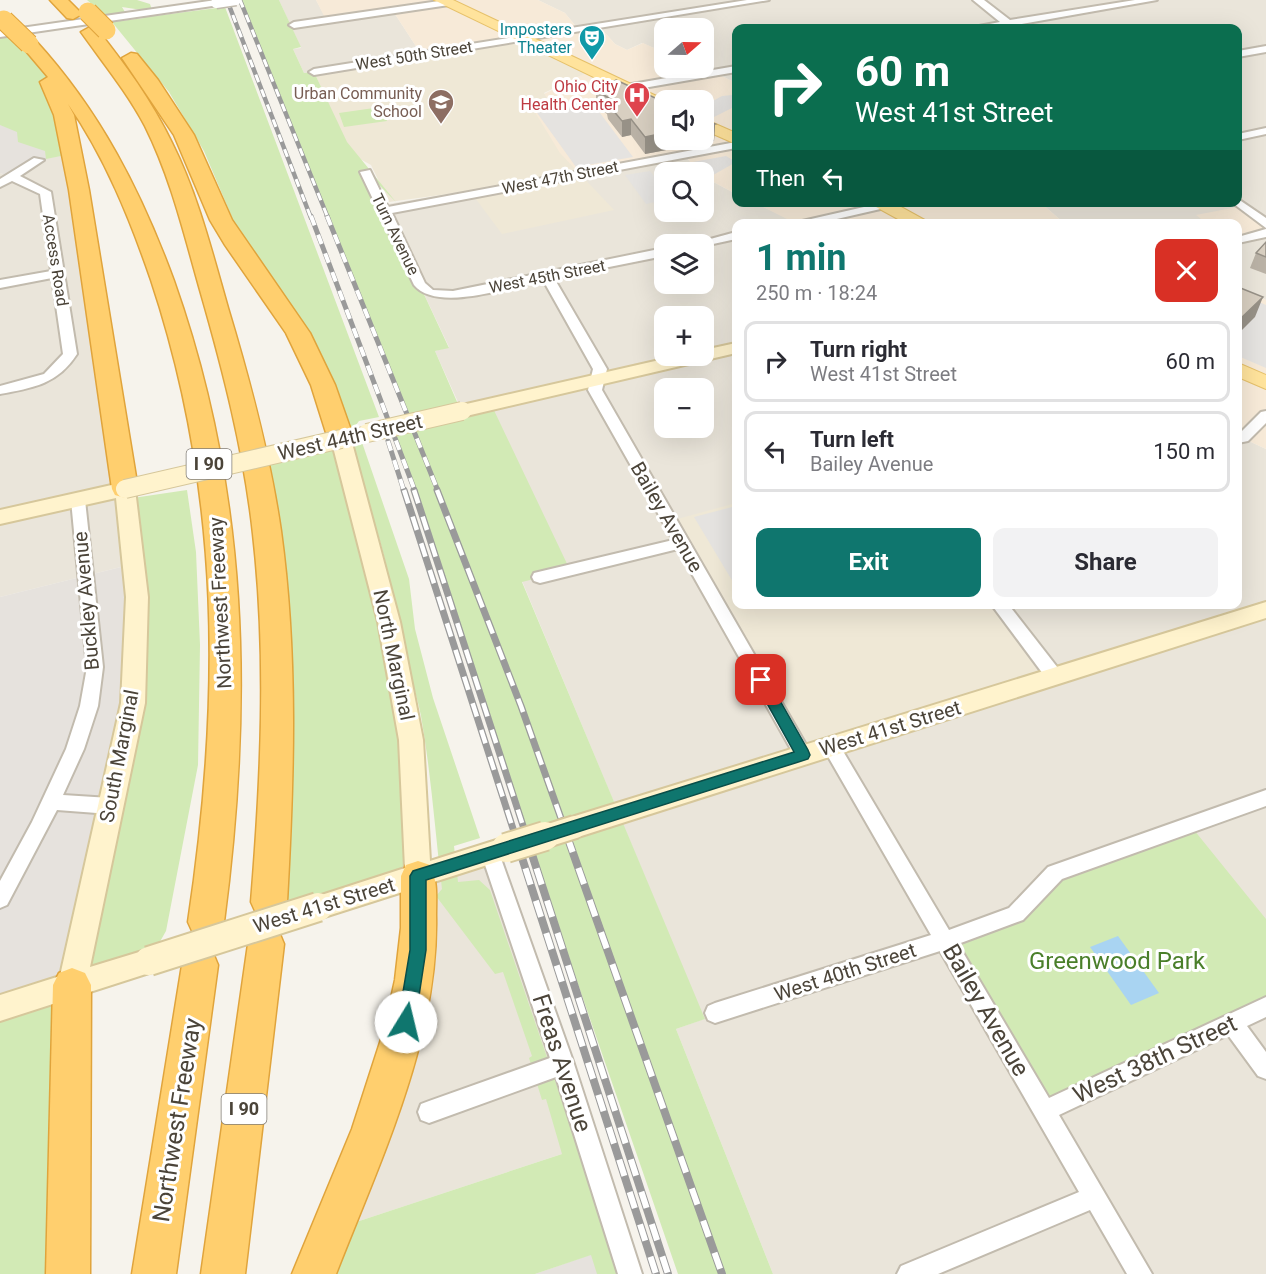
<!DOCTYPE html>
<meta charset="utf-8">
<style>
body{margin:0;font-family:Roboto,sans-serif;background:#f2f2f3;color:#2b2b33;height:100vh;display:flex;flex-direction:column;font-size:22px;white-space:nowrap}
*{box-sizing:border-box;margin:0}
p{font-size:20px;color:#7c7c81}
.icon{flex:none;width:33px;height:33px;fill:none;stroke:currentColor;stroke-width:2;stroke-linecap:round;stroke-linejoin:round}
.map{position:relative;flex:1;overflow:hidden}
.drawer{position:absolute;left:732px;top:219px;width:510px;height:390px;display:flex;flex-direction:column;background:#fff;border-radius:12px;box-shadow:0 6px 24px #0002}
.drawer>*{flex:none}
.banner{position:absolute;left:732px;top:24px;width:510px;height:183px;border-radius:12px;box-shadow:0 6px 24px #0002;background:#0b6e4f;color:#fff;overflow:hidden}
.needle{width:39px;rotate:70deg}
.buttons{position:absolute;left:654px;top:18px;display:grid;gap:12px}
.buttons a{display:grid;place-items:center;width:60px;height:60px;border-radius:12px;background:#fff;box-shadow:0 6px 24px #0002;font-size:30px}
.pin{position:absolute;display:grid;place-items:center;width:51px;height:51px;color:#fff;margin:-26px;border-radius:12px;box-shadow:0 3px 9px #0006}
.me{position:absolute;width:66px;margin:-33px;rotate:9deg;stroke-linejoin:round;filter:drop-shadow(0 0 4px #0008)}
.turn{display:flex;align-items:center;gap:21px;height:126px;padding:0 24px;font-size:27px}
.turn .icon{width:78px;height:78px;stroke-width:2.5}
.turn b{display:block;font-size:42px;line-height:51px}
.then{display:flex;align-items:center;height:57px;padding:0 24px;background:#0003;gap:12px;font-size:22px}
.round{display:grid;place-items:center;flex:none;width:63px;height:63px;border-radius:12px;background:#f2f2f3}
.headline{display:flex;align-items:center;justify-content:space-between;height:102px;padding:0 24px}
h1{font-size:36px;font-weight:700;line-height:45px;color:#0f766e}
.primary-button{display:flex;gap:12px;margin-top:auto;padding:12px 24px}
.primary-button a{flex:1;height:69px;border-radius:12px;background:#0f766e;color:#fff;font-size:24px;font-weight:700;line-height:69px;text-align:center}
.primary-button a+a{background:#f2f2f3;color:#2b2b33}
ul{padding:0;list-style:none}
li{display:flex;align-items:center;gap:18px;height:81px;margin:0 12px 9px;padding:0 12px;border:3px solid #e1e1e2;border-radius:12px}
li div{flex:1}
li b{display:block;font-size:22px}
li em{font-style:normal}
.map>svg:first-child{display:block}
</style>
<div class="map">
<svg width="1266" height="1274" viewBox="0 0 1266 1274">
<rect width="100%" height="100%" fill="#f6f3ec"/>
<!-- residential -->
<g fill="#eae5da" fill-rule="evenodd">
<path d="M 279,0 L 316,0 L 327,20 L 393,11 L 421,54 L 304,73 L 293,49 L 301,48 Z"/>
<path d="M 538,0 L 1266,0 L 1266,300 L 1238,288 L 1238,224 L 1064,223 L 1041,203 L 1238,202 L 1238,28 L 736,28 L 736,83 L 716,73 L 704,60 L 704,28 L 664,28 L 664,47 L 654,48 L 642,43 L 627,50 L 615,44 L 599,26 L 578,29 L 565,13 Z"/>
<path d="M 71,154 L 133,564 L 0,597 L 0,173 L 12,177 L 38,160 Z"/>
<path d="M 684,154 L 698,172 L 664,172 L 664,212 L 704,212 L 704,177 L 736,194 L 736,202 L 755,203 L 798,223 L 736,224 L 736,604 L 1238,604 L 1238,436 L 1266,449 L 1266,1274 L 773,1274 L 676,1029 L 704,1019 L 522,581 L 462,411 L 435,351 L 449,347 L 382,205 ZM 664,244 L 704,244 L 704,284 L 664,284 ZM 664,316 L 704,316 L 704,356 L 664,356 ZM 664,388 L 704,388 L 704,428 L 664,428 Z"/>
<path d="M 490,853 L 589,1145 L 332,1230 L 391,1078 L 418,876 Z"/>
</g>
<!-- commercial -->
<g fill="#f7ead8" fill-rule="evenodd">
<path d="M 316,0 L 538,0 L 565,13 L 578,29 L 599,26 L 615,44 L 627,50 L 643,43 L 654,48 L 664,47 L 664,68 L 704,68 L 704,60 L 716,73 L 736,83 L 736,194 L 704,177 L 704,172 L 698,172 L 684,154 L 571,175 L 527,106 L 549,100 L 544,94 L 589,71 L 421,54 L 393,11 L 326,20 ZM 664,100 L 704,100 L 704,140 L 664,140 Z"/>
<path d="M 755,203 L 1041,203 L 1064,223 L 795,223 Z"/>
<path d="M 1242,206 L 1266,224 L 1266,233 L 1238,240 L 1238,224 L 1206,223 L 1196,215 Z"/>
<path d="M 1238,288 L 1266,300 L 1266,449 L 1238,436 Z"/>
</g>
<!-- industrial -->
<g fill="#e6e2dd">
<path d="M 0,112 L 71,154 L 38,160 L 12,177 L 0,173 Z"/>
<path d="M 133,564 L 133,703 L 72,985 L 0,1008 L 0,597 Z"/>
<path d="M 621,1244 L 630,1274 L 535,1274 Z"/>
</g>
<!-- education -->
<g fill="#efe8d6">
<path d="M 519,38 L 590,71 L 544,93 L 549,101 L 533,109 L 560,153 L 614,210 L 502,234 L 470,191 L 389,202 L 371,165 L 351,154 L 314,72 Z"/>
<path d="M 736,503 L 736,604 L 999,605 L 1055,677 L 803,755 L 670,521 Z"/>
</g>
<!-- green -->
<g fill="#d2eab5">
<path d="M 87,0 L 137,0 L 150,4 L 154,16 L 225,7 L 379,417 L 359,421 L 356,425 L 409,579 L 415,629 L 433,698 L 480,838 L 454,846 L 458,882 L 479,880 L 490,890 L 578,1148 L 589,1145 L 621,1274 L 597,1274 L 591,1255 L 535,1274 L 314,1274 L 332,1230 L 562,1154 L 546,1099 L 542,1100 L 529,1058 L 532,1056 L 503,972 L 495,974 L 436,896 L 442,889 C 435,831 431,773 421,716 C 416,690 406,664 400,637 C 390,583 384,538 360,488 L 311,333 L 239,234 L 204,151 L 169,92 L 112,22 L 144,18 L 142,10 L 122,7 L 125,12 L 104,15 Z"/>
<path d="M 240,0 L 279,0 L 301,47 L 293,49 L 304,73 L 314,72 L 347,142 L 396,202 L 368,174 L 449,348 L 435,351 L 461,411 L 491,404 L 570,570 L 522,582 L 705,1019 L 676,1029 L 773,1274 L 678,1274 L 539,871 L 392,427 L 409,422 Z"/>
<path d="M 16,32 C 49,64 59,111 71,154 L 46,159 L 45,151 L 18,142 L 17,132 L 0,125 L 0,34 Z"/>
<path d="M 381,107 L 387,121 L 344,127 L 339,113 Z"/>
<path d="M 341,439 L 389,622 L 418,876 L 266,923 L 273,853 L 257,468 Z"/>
<path d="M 187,490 L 196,552 L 200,645 L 198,765 L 166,931 L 149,961 L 72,985 L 68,1274 L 0,1274 L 0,1008 L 72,985 L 133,703 L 126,499 Z"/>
<path d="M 1190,825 L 1266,919 L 1266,1007 L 1045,1111 L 945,940 L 1016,914 L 1055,873 Z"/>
</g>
<!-- parking -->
<g fill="#e5e3e0">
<path d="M 732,95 L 736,97 L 736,106 L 714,117 L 704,112 L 704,106 L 722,96 Z"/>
<path d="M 591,101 L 633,157 L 576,167 L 535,110 Z"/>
<path d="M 726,156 L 736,162 L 708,178 L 693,162 Z"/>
<path d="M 650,171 L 664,189 L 664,200 L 646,204 L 625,175 Z"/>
<path d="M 1238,293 L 1266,305 L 1266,368 L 1238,356 L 1238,332 L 1255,317 L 1238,309 Z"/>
<path d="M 736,506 L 736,587 L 694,517 Z"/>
</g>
<!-- water -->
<path fill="#a9d4f2" d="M 1118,936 L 1159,993 L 1131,1005 L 1090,947 Z"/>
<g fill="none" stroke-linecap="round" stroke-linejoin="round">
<!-- street casing -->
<g stroke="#c2bbae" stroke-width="4">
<g id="street">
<path d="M 216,0 L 221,3 L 219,5 L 0,37 L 0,31 Z"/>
<path d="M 446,0 L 451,3 L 449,5 L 294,28 L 289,25 L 294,22 Z"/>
<path d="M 747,0 L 769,0 L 314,75 L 309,72 L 314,69 Z"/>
<path d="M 973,0 L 984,0 L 1010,20 L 1135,0 L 1157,0 L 1016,25 L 1018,28 L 978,28 L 979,26 L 1000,22 Z"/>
<path d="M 1266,46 L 1266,52 L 1238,57 L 1238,51 Z"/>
<path d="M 736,66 L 736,72 L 626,91 L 621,88 L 626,85 Z"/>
<path d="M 1266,128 L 1266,134 L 1238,140 L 1238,134 Z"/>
<path d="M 736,142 L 736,148 L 392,213 L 425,283 L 433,290 L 453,291 L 664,248 L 664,256 L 554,278 L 607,369 L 602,390 L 812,755 L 809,760 L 803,762 L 797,760 L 678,549 L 540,583 L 534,581 L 532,577 L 534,573 L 673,540 L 588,390 L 593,369 L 543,280 C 511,287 437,313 414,285 L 360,172 L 370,170 L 388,207 Z"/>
<path d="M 34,158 L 44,160 L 20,176 L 51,192 L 77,354 C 58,384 33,388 0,394 L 0,386 L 44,374 L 63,354 L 52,278 L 0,288 L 0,280 L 51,271 L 40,194 L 12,181 L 0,187 L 0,179 Z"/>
<path d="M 1238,199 L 1266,218 L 1266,228 L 1234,204 L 1233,202 L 1238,202 Z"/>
<path d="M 886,202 L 911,202 L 815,224 L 789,224 Z"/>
<path d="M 1266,229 L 1266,237 L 1238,243 L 1238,237 Z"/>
<path d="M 736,232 L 736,239 L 704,246 L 692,244 Z"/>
<path d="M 1266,411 L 1266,423 L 1248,441 L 1238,443 L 1238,435 L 1261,412 Z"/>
<path d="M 78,495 L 85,500 L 103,667 L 98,706 L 84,749 L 63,795 L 110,798 L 117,801 L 119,806 L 117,811 L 110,814 L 57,810 L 7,905 L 0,908 L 0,881 L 32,822 L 66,749 L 80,706 L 87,667 L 71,500 Z"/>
<path d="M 991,604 L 1008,604 L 1061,672 L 1063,677 L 1061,682 L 1049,682 Z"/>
<path d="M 831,739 L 837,741 L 949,930 L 1009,908 L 1048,867 L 1266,790 L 1266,806 L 1062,879 L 1023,920 L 958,944 L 1049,1098 L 1266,997 L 1266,1017 L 1247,1026 L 1266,1052 L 1266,1079 L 1258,1076 L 1228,1035 L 1059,1115 L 1152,1274 L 1127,1274 L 1090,1210 L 938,1274 L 897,1274 L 901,1266 L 1079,1192 L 940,951 L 715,1023 L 708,1020 L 705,1013 L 708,1006 L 715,1003 L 931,935 L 822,746 L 825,741 Z"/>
<path d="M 490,845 L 497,847 L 499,853 L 574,1064 L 642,1274 L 618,1274 L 556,1077 L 429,1123 L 421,1120 L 418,1112 L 421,1104 L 429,1101 L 550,1058 L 481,853 L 483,847 Z"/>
</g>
</g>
<!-- secondary casing -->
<g stroke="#d6c79b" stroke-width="4">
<g id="secondary">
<path d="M 736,343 L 736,353 L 462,417 L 452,411 L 462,405 L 677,356 L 704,356 L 704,350 Z"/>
<path d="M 367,427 L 374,429 L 377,433 L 374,437 L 352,443 L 400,622 L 423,740 L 430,861 L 506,837 L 515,840 L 519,848 L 515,856 L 506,859 L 318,919 L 309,915 L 305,907 L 309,899 L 405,868 L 399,740 L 378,622 L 331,439 L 334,435 Z"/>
<path d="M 125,482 L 132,484 L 135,489 L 148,597 L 145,703 L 90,967 L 149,949 L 159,952 L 163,961 L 159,970 L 149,973 L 0,1021 L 0,995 L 60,976 L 121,703 L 126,597 L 116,498 L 0,524 L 0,510 Z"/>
<path d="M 1266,602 L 1266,618 L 575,838 L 566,835 L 562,827 L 566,819 L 575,816 Z"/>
</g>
</g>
<!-- primary casing -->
<g stroke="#e6c16a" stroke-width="2">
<g id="primary">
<path d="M 434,0 L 453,0 L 665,100 L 664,111 Z"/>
<path d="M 704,119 L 736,133 L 736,144 L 704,130 Z"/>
<path d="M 867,202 L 892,202 L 932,224 L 907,224 Z"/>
<path d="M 1238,363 L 1266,375 L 1266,389 L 1238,377 Z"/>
</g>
</g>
<!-- highway casing -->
<g stroke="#e0a43c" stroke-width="3">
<g id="highway">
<path d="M 50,0 L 68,0 L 82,14 L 73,19 L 67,18 Z"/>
<path d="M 90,27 L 96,28 C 125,64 152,101 172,143 C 198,195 212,252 228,308 C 250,381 270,455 281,531 C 298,654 294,778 287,902 L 282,913 L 269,918 L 256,913 L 251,902 C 261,779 267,657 253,534 C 244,451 223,370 200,290 C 184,234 171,178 145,126 C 127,92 103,63 81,32 Z"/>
<path d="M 29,39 L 35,40 C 100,111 141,191 174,281 C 249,493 253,702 224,922 L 219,933 L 206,938 L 193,933 L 188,922 C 221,702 222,493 151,280 C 130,219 105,157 68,104 L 74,115 L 89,190 L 138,489 L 135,495 L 125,498 L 115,495 L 112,489 L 69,190 L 54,115 L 40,82 L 48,77 L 20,44 Z"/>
<path d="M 131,53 L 137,54 L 158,80 L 194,135 L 232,220 L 310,333 L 335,385 L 354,439 L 350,445 L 341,447 L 332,445 L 328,439 L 311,385 L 286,333 L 225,245 L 210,220 L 174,135 L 122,58 Z"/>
<path d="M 418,861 L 430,865 C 438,881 436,898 436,915 C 439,1039 380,1161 336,1274 L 292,1274 L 352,1129 L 384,1030 L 395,980 L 401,928 L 401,876 L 406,865 Z"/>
<path d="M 266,928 L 279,932 L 284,944 L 245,1274 L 201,1274 L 248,944 L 253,932 Z"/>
<path d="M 200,948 L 213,953 L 218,965 L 176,1274 L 132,1274 L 182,965 L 187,953 Z"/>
<path d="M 72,968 L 85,973 L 91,985 L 90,1274 L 46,1274 L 53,985 L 59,973 Z"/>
</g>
</g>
<!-- street -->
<use href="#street" fill="#fff" fill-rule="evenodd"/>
<!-- secondary -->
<use href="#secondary" fill="#fff3cd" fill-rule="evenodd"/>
<!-- primary -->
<use href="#primary" fill="#ffe39c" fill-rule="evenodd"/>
<!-- highway -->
<use href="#highway" fill="#ffcf6e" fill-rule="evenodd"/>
<!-- rail-far3 casing -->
<g stroke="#9a9a9a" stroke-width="4.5">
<g id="rail-far3">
<path d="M 227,0 L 311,218"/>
<path d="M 240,0 L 328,218"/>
</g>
</g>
<!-- rail-far2 casing -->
<g stroke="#9a9a9a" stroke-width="5">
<g id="rail-far2">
<path d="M 311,216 L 415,491"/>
<path d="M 327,216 L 438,491"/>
<path d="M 388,441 L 404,491"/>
</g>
</g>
<!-- rail-far1 casing -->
<g stroke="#9a9a9a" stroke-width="7">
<g id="rail-far1">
<path d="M 404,490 L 516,838"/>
<path d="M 414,490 L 527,838"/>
<path d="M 437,490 L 521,706 L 568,838"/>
</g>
</g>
<!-- rail casing -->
<g stroke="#9a9a9a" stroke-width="8">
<g id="rail">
<path d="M 515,836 L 656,1274"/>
<path d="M 526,836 L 668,1274"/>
<path d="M 567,836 L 722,1274"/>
</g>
</g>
<!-- rail-far3 -->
<use href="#rail-far3" stroke="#fff" stroke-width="3" stroke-dasharray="8" stroke-linecap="butt"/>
<!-- rail-far2 -->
<use href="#rail-far2" stroke="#fff" stroke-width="4" stroke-dasharray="10" stroke-linecap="butt"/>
<!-- rail-far1 -->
<use href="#rail-far1" stroke="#fff" stroke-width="4.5" stroke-dasharray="14" stroke-linecap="butt"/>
<!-- rail -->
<use href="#rail" stroke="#fff" stroke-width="6" stroke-dasharray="17" stroke-linecap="butt"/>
<!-- street-bridge casing -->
<g stroke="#c2bbae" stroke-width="13" stroke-linecap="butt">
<path id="street-bridge" d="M 216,3 L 236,0"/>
</g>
<!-- secondary-bridge-far2 casing -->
<g stroke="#d6c79b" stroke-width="20" stroke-linecap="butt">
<g id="secondary-bridge-far2">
<path d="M 367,433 L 462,411"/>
<path d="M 125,489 L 341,439"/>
</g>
</g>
<!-- secondary-bridge-far1 casing -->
<g stroke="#d6c79b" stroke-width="26" stroke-linecap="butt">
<path id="secondary-bridge-far1" d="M 540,838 L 575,827"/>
</g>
<!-- secondary-bridge casing -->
<g stroke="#d6c79b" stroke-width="32" stroke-linecap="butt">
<g id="secondary-bridge">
<path d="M 506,848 L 545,836"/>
<path d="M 149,961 L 318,907"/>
</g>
</g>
<!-- highway-bridge casing -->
<g stroke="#e0a43c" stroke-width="21" stroke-linecap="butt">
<g id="highway-bridge">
<path d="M 88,12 L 106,30"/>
<path d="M 4,20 L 29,44"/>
</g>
</g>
<!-- street-bridge -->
<use href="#street-bridge" stroke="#fff" stroke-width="10"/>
<!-- secondary-bridge-far2 -->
<use href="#secondary-bridge-far2" stroke="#fff3cd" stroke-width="18"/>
<!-- secondary-bridge-far1 -->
<use href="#secondary-bridge-far1" stroke="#fff3cd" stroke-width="22"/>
<!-- secondary-bridge -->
<use href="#secondary-bridge" stroke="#fff3cd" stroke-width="28"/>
<!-- highway-bridge -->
<use href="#highway-bridge" stroke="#ffcf6e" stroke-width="19"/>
</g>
<!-- wall -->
<g fill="#bab2a6">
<path d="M 596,90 L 715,124 L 714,141 L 645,154 L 631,135 L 622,137 L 608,119 L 607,114 L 596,106 Z"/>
<path d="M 1266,242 L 1266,274 L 1250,268 L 1256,253 Z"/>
</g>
<!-- shaded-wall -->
<g fill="#979187">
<path d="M 631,119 L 631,135 L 622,137 L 622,121 Z"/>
<path d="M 715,124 L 714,141 L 645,154 L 645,137 L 664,133 L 664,140 L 704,140 L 704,126 Z"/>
<path d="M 1263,297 L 1255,317 L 1238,334 L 1238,323 L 1239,320 Z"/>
</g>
<!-- building -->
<g fill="#d8cfc1" stroke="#979187" stroke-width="1.5">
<path d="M 616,80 L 664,102 L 664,133 L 645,137 L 631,119 L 622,121 L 607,103 L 612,100 L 596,90 Z"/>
<path d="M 704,119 L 715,124 L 704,126 Z"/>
<path d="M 1266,242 L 1266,257 L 1256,253 Z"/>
<path d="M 1238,287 L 1263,297 L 1239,320 L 1238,320 Z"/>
</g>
<!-- route -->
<path fill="#0f766e" stroke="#0a4d48" stroke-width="1.5" d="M 761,674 L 766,676 L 808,750 L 810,755 L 808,759 L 426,880 L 426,950 L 415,1022 L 413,1028 L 406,1030 L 400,1028 L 398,1022 L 410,950 L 410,876 L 413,871 L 794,752 L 754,680 Z"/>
<!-- icons -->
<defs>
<g id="theatre-pin" transform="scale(1.35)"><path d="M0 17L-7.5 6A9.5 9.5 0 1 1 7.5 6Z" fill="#0f9aa8" stroke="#fff"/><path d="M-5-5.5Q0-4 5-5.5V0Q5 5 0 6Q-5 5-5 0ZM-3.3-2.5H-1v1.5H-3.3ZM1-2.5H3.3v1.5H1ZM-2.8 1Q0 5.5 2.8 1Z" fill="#fff"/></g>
<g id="hospital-pin" transform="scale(1.35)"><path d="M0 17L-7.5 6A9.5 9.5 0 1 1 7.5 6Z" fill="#e0444e" stroke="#fff"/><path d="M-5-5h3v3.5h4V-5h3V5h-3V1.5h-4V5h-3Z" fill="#fff"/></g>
<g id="school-pin" transform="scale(1.35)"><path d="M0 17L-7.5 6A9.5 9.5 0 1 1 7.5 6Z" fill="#8d6e63" stroke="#fff"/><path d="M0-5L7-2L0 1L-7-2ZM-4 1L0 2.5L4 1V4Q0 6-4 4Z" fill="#fff"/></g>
</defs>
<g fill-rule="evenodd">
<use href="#theatre-pin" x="592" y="38"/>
<use href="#hospital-pin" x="637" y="95"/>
<use href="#school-pin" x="441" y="102"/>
</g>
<g text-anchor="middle" stroke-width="6" stroke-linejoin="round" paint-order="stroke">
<!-- far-culture labels -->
<g font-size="16" fill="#0d838f" stroke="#fff" text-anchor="end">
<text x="572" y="35">Imposters<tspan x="572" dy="18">Theater</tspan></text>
</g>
<!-- far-street labels -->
<g font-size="16" fill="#4b4439" stroke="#fff">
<text transform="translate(414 55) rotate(-9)" y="6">West 50th Street</text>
<text transform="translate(560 177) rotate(-11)" y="6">West 47th Street</text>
<text transform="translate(396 234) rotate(64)" y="6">Turn Avenue</text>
<text transform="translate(56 260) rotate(81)" y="6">Access Road</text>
<text transform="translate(547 276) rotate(-11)" y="6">West 45th Street</text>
</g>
<!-- far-health labels -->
<g font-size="16" fill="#be3a42" stroke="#fff" text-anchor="end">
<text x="618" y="92">Ohio City<tspan x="618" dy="18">Health Center</tspan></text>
</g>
<!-- far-education labels -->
<g font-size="16" fill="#785e54" stroke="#fff" text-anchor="end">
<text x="422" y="99">Urban Community<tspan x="422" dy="18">School</tspan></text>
</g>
<!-- shield labels -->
<g fill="#fff" stroke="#817c74" stroke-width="1.5">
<rect x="186.5" y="449" width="45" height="30" rx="4.5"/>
<rect x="221.5" y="1094" width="45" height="30" rx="4.5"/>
</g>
<g font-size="18" font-weight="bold" fill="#4b4439">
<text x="209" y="470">I 90</text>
<text x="244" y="1115">I 90</text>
</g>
<!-- street labels -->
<g font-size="20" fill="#4b4439" stroke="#fff">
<text transform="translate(350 437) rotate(-13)" y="7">West 44th Street</text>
<text transform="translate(667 517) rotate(60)" y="7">Bailey Avenue</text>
<text transform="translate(86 601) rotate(-95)" y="7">Buckley Avenue</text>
<text transform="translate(220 603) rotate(-93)" y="7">Northwest Freeway</text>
<text transform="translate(394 655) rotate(78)" y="7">North Marginal</text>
<text transform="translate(890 728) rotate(-17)" y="7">West 41st Street</text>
<text transform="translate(119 756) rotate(-79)" y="7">South Marginal</text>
<text transform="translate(324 905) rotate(-17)" y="7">West 41st Street</text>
<text transform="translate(845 972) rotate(-18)" y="7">West 40th Street</text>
</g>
<!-- near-park labels -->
<g font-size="24" fill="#4a7f2a" stroke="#fff">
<text x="1117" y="969">Greenwood Park</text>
</g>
<!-- near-street labels -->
<g font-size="24" fill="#4b4439" stroke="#fff">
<text transform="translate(986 1010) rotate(60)" y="8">Bailey Avenue</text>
<text transform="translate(1155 1059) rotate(-25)" y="8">West 38th Street</text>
<text transform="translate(562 1063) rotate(72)" y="8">Freas Avenue</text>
<text transform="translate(177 1120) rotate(-81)" y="8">Northwest Freeway</text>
</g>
</g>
</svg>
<div class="buttons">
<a><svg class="needle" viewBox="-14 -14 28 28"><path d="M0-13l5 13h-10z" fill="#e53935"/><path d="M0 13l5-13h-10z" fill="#7c7c81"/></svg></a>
<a><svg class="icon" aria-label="sound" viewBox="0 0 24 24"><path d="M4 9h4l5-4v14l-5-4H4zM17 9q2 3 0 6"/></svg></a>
<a><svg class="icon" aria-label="search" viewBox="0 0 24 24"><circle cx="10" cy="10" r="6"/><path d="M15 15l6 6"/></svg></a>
<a><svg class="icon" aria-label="layers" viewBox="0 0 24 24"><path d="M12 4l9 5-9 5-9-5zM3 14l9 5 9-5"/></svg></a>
<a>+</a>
<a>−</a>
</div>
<div class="pin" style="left:761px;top:680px;background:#d93025"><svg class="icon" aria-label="arrive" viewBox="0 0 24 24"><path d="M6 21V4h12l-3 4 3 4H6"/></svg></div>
<svg class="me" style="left:406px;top:1022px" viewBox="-20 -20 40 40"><circle r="19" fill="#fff"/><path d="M0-13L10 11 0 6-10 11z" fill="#0f766e"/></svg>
<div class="banner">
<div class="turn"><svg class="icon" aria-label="right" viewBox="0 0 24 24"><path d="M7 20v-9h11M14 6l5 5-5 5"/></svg><div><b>60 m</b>West 41st Street</div></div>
<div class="then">Then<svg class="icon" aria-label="left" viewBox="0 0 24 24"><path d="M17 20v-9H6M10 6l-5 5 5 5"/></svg></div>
</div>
<section class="drawer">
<div class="headline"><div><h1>1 min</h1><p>250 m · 18:24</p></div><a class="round" style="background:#d93025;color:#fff"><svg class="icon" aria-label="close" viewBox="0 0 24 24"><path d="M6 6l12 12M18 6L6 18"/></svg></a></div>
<ul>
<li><svg class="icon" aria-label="right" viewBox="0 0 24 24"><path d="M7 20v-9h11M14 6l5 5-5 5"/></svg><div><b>Turn right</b><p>West 41st Street</p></div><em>60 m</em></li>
<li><svg class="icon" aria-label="left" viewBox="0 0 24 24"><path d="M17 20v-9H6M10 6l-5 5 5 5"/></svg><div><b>Turn left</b><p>Bailey Avenue</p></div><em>150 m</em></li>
</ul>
<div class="primary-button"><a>Exit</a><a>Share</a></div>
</section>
</div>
